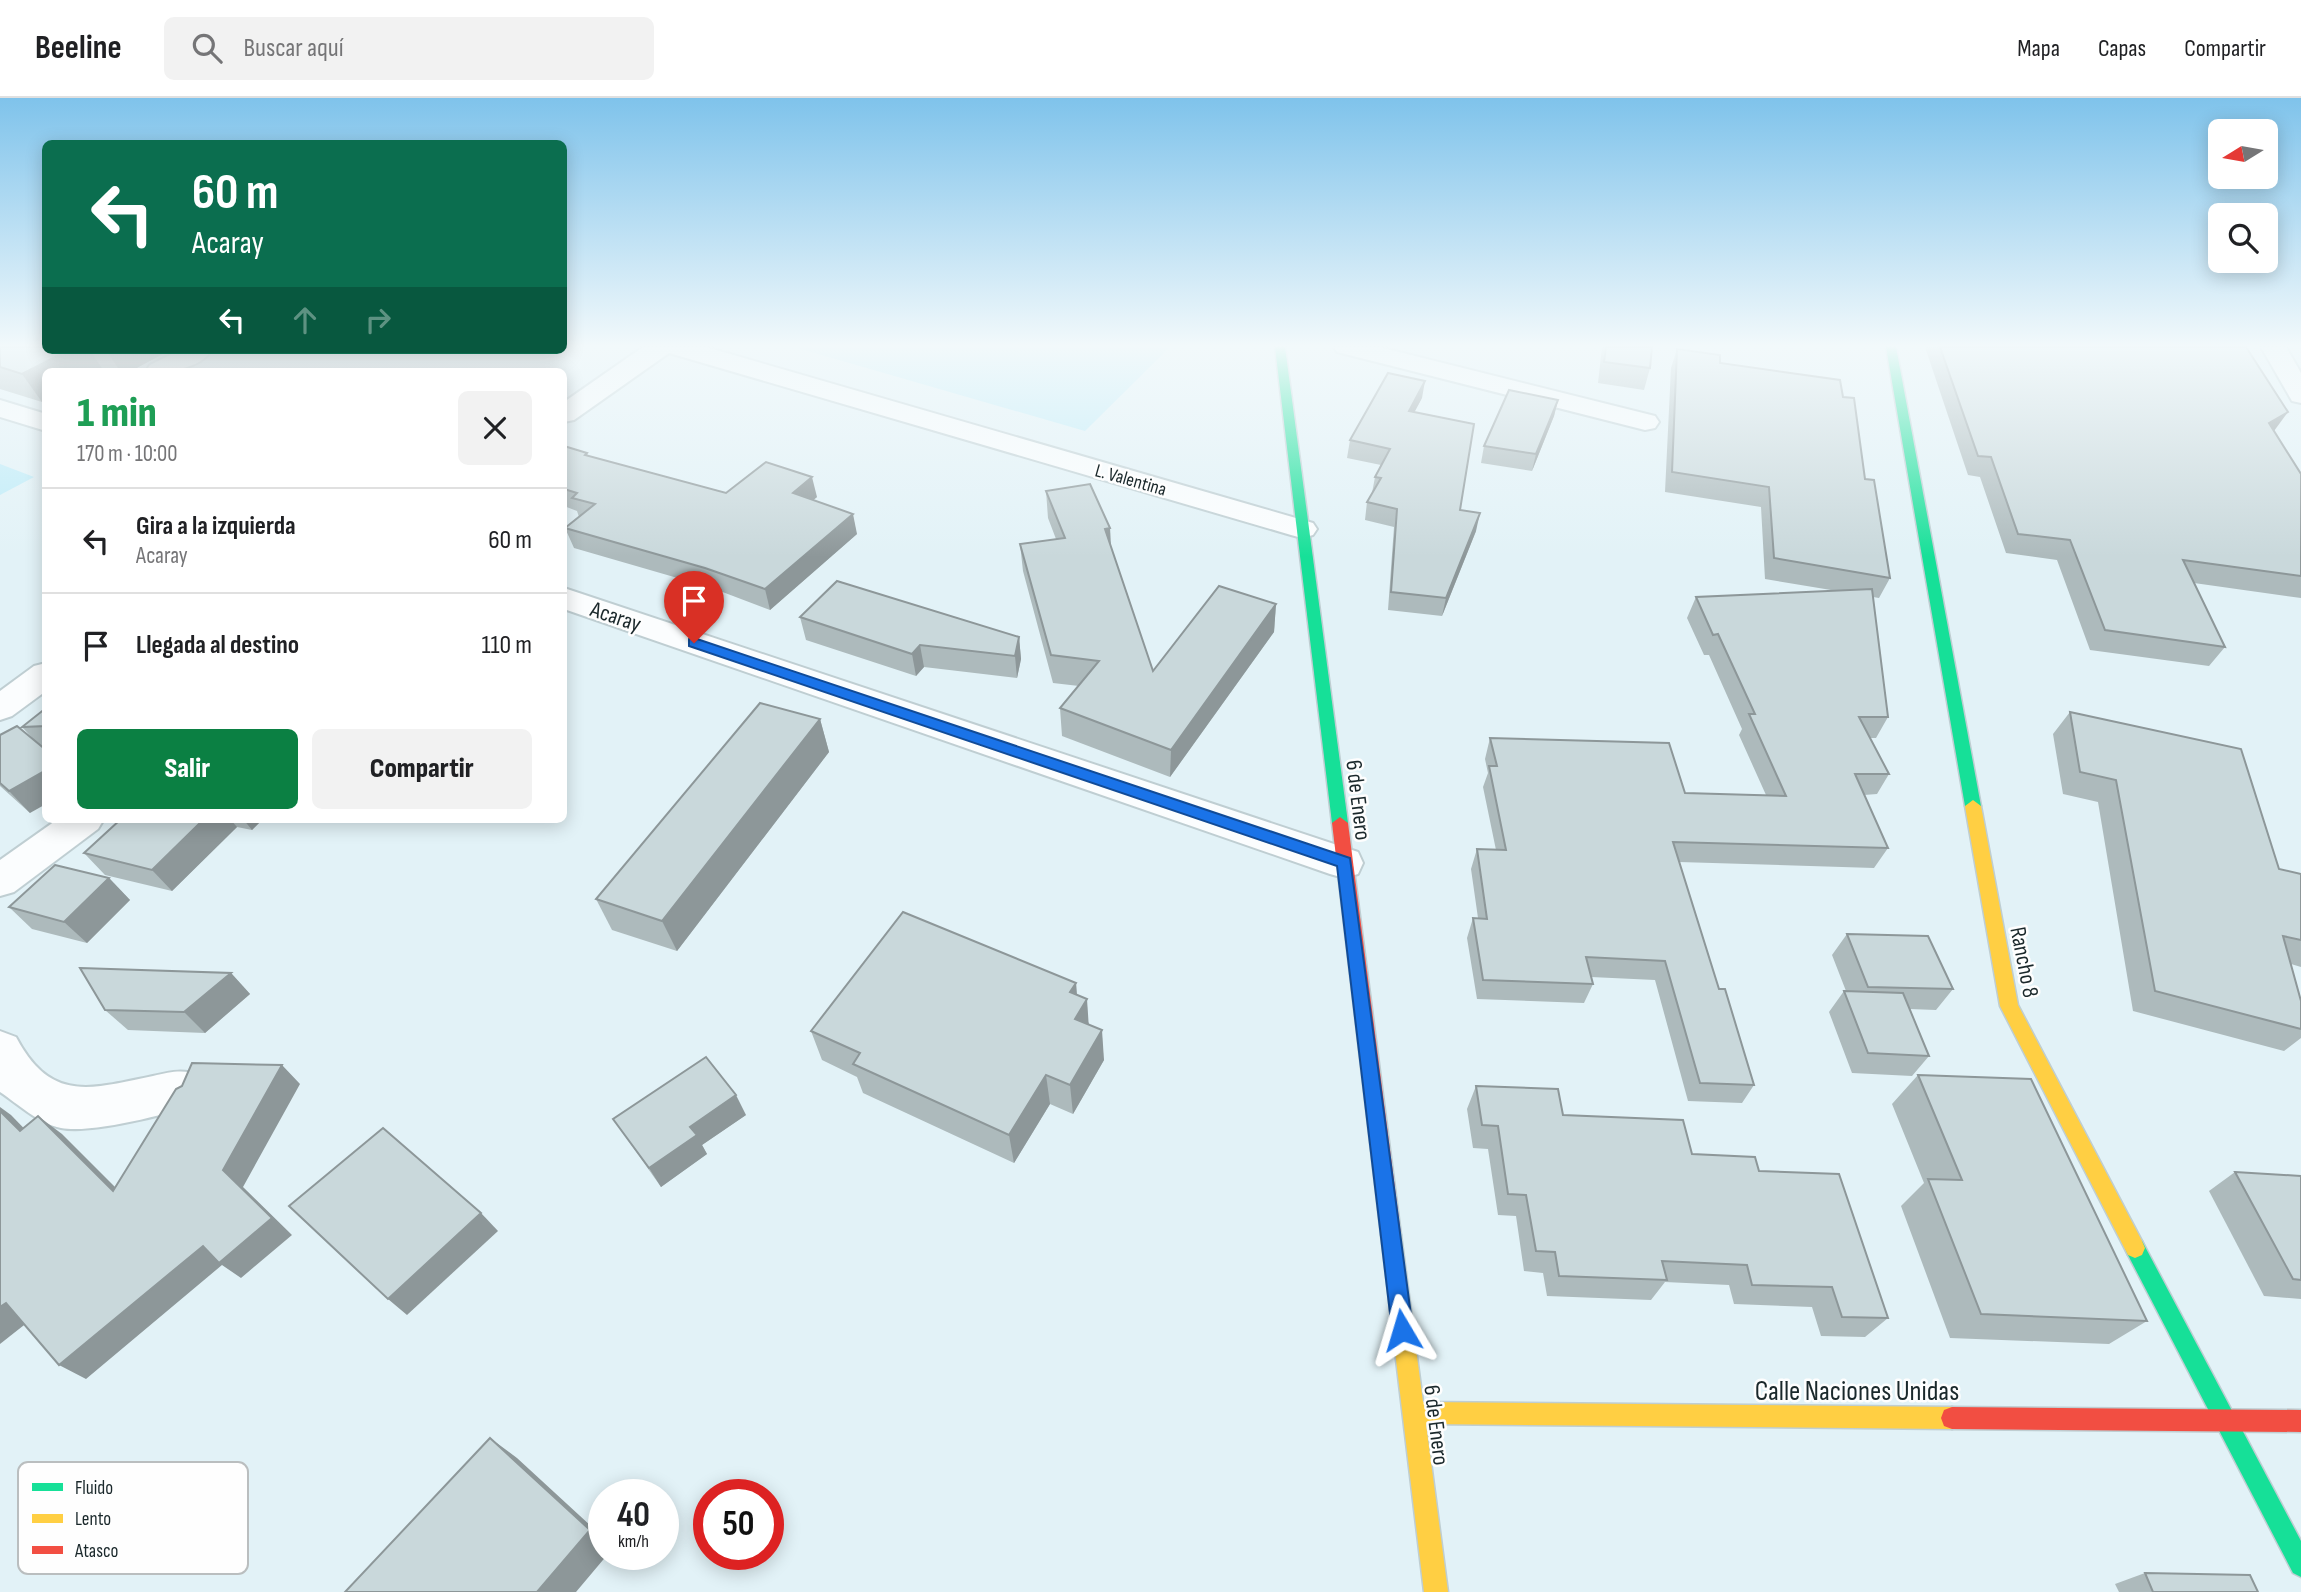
<!DOCTYPE html>
<html lang="es">
<meta charset="utf-8">
<style>
body{margin:0;font-family:"Sofia Sans Condensed",sans-serif;background:#f2f2f2;color:#202124;height:100vh;display:flex;flex-direction:column;font-size:26px;white-space:nowrap}
*{box-sizing:border-box;margin:0}
p{font-size:23px;color:#757577}
.icon{flex:none;width:38px;height:38px;fill:none;stroke:currentColor;stroke-width:2;stroke-linecap:round;stroke-linejoin:round}
.map{position:relative;flex:1;overflow:hidden}
.details{position:absolute;left:42px;top:270px;width:525px;height:455px;display:flex;flex-direction:column;background:#fff;border-radius:10px;box-shadow:0 4px 18px #0003}
.details>*{flex:none}
.banner{position:absolute;left:42px;top:42px;width:525px;height:214px;border-radius:10px;box-shadow:0 4px 18px #0003;background:#0b6e4f;color:#fff;overflow:hidden}
.needle{width:46px;rotate:259deg}
.tools{position:absolute;left:2208px;top:21px;display:grid;gap:14px}
.tools a{display:grid;place-items:center;width:70px;height:70px;border-radius:10px;background:#fff;box-shadow:0 4px 18px #0003;font-size:35px}
.speed{position:absolute;left:588px;top:1381px;display:flex;gap:14px;font-size:35px;font-weight:700;text-align:center}
.speed>*{display:grid;place-content:center;width:91px;height:91px;border-radius:50%;background:#fff;box-shadow:0 4px 18px #0003;line-height:1}
.speed small{font-size:18px;font-weight:400}
.speed .limit{border:10px solid #d22;background:#fff;color:#111}
.pin{position:absolute;display:grid;place-items:center;width:60px;height:60px;color:#fff;margin:-72px -30px;border-radius:50% 50% 50% 0;rotate:-45deg;box-shadow:0 0 7px #0007}
.pin .icon{rotate:45deg}
.me{position:absolute;width:77px;margin:-38px;rotate:353deg;stroke-linejoin:round;filter:drop-shadow(0 0 5px #0008)}
.turn{display:flex;align-items:center;gap:24px;height:147px;padding:0 35px;font-size:32px}
.turn .icon{width:91px;height:91px;stroke-width:2.5}
.turn b{display:block;font-size:49px;line-height:60px}
.lanes{display:flex;align-items:center;height:66px;padding:0 35px;background:#0003;justify-content:center;gap:35px;direction:ltr}
.lanes .off{opacity:.35}
.round{display:grid;place-items:center;flex:none;width:74px;height:74px;border-radius:10px;background:#f2f2f2}
.head{display:flex;align-items:center;justify-content:space-between;height:119px;padding:0 35px}
h1{font-size:42px;font-weight:800;line-height:52px;color:#1e9e55}
.cta{display:flex;gap:14px;margin-top:auto;padding:14px 35px}
.cta a{flex:1;height:80px;border-radius:10px;background:#0b8043;color:#fff;font-size:28px;font-weight:800;line-height:80px;text-align:center}
.cta a+a{background:#f2f2f2;color:#202124}
ul{padding:0;list-style:none}
li{display:flex;align-items:center;gap:21px;height:105px;padding:0 35px;border-top:2px solid #e0e0e0}
li div{flex:1}
li b{display:block;font-size:26px}
li em{font-style:normal}
header{display:flex;align-items:center;gap:42px;box-sizing:border-box;height:98px;padding:0 35px;background:#fff;border-bottom:2px solid #e0e0e0}
header strong{font-size:33px}
nav{display:flex;gap:38px;margin-inline-start:auto;font-size:24px}
.search{width:490px;height:63px;background:#f2f2f2;display:flex;align-items:center;gap:18px;box-sizing:border-box;padding:0 24px;border-radius:10px;color:#757577;font-size:26px}
.map>svg:first-child{display:block}
</style>
<header>
<strong>Beeline</strong>
<div class="search"><svg class="icon" aria-label="search" viewBox="0 0 24 24"><circle cx="10" cy="10" r="6"/><path d="M15 15l6 6"/></svg>Buscar aquí</div>
<nav><a>Mapa</a><a>Capas</a><a>Compartir</a></nav>
</header>
<div class="map">
<svg width="2301" height="1494" viewBox="0 0 2301 1494">
<rect width="100%" height="100%" fill="#e2f2f7"/>
<!-- green -->
<g fill="#bcebf8">
<path d="M 794,249 L 1170,249 L 1085,333 Z"/>
<path d="M 0,366 L 34,379 L 0,397 Z"/>
</g>
<g fill="none" stroke-linecap="round" stroke-linejoin="round">
<!-- street casing -->
<g stroke="#bfced2" stroke-width="4">
<g id="street">
<path d="M 643,249 L 706,249 L 1313,425 L 1317,431 L 1313,437 L 1302,440 L 1291,437 L 669,255 L 574,322 L 564,324 L 564,304 Z"/>
<path d="M 1334,249 L 1379,249 L 1655,318 L 1659,324 L 1655,330 L 1645,332 L 1337,254 Z"/>
<path d="M 2261,249 L 2286,249 L 2301,275 L 2301,305 L 2292,303 Z"/>
<path d="M 180,252 L 212,252 C 197,273 169,273 146,273 L 150,267 Z"/>
<path d="M 0,302 L 46,316 L 46,333 L 0,319 Z"/>
<path d="M 564,490 L 1358,754 L 1363,765 L 1358,776 L 1344,780 L 1330,776 L 564,511 Z"/>
<path d="M 46,565 L 46,593 L 12,618 L 0,622 L 0,593 L 34,568 Z"/>
<path d="M 58,721 L 104,721 L 98,731 L 14,794 L 0,798 L 0,762 Z"/>
<path d="M 0,933 L 16,939 C 51,1005 90,991 153,978 C 171,974 182,971 200,977 L 206,991 L 200,1005 C 169,1016 92,1036 61,1030 C 39,1026 18,1006 0,994 Z"/>
</g>
</g>
<!-- fast casing -->
<g stroke="#bfced2" stroke-width="3">
<g id="fast">
<path d="M 1275,249 L 1285,249 L 1348,725 L 1340,731 L 1332,725 Z"/>
<path d="M 1886,249 L 1896,249 L 1981,708 L 1973,714 L 1965,708 Z"/>
<path d="M 2135,1140 L 2142,1143 L 2301,1443 L 2301,1479 L 2293,1475 L 2128,1157 L 2125,1150 L 2128,1143 Z"/>
</g>
</g>
<!-- slow casing -->
<g stroke="#bfced2" stroke-width="3">
<g id="slow">
<path d="M 1973,702 L 1981,708 L 2018,907 L 2142,1143 L 2145,1150 L 2142,1157 L 2135,1160 L 2128,1157 L 2000,908 L 1965,708 Z"/>
<path d="M 1391,1127 L 1398,1130 L 1401,1137 L 1423,1304 L 1952,1309 L 1960,1312 L 1963,1320 L 1960,1328 L 1952,1331 L 1426,1326 L 1448,1494 L 1424,1494 L 1381,1137 L 1384,1130 Z"/>
</g>
</g>
<!-- jam casing -->
<g stroke="#bfced2" stroke-width="3">
<g id="jam">
<path d="M 1340,719 L 1348,725 L 1401,1137 L 1398,1144 L 1391,1147 L 1384,1144 L 1381,1137 L 1332,725 Z"/>
<path d="M 1952,1309 L 2301,1312 L 2301,1334 L 1952,1331 L 1944,1328 L 1941,1320 L 1944,1312 Z"/>
</g>
</g>
<!-- street -->
<use href="#street" fill="#fbfdfe" fill-rule="evenodd"/>
<!-- fast -->
<use href="#fast" fill="#16e098" fill-rule="evenodd"/>
<!-- slow -->
<use href="#slow" fill="#ffcf43" fill-rule="evenodd"/>
<!-- jam -->
<use href="#jam" fill="#f24e42" fill-rule="evenodd"/>
</g>
<!-- wall -->
<g fill="#adbabc">
<path d="M 0,249 L 46,252 L 170,252 L 131,273 L 107,273 L 103,272 L 42,304 L 0,291 Z"/>
<path d="M 1602,249 L 1652,249 L 1650,270 L 1644,292 L 1598,285 Z"/>
<path d="M 1925,249 L 2246,249 L 2274,333 L 2301,376 L 2301,500 L 2194,485 L 2225,549 L 2209,568 L 2090,552 L 2057,462 L 2006,455 L 1980,379 L 1968,377 Z"/>
<path d="M 1677,251 L 1720,265 L 1843,299 L 1890,480 L 1879,500 L 1873,499 L 1888,619 L 1876,640 L 1870,640 L 1889,676 L 1877,696 L 1864,697 L 1888,750 L 1874,770 L 1679,764 L 1719,891 L 1754,987 L 1742,1005 L 1688,1003 L 1655,882 L 1591,879 L 1593,886 L 1584,905 L 1477,901 L 1467,840 L 1473,820 L 1478,820 L 1471,771 L 1477,751 L 1496,752 L 1483,689 L 1488,675 L 1485,661 L 1490,640 L 1685,695 L 1766,697 L 1739,637 L 1742,631 L 1709,557 L 1704,557 L 1687,520 L 1696,499 L 1837,493 L 1765,481 L 1761,409 L 1665,394 L 1671,270 Z"/>
<path d="M 1422,300 L 1414,314 L 1460,412 L 1476,433 L 1442,518 L 1388,512 L 1394,429 L 1365,422 L 1367,404 L 1372,395 L 1375,379 L 1381,367 L 1347,360 L 1350,342 Z"/>
<path d="M 1558,302 L 1554,318 L 1532,373 L 1481,365 L 1484,348 Z"/>
<path d="M 564,348 L 587,355 L 588,358 L 726,395 L 817,399 L 813,402 L 857,436 L 770,512 L 712,490 L 574,450 L 565,430 L 579,419 L 577,413 L 564,408 Z"/>
<path d="M 1046,393 L 1110,430 L 1111,450 L 1153,573 L 1276,506 L 1274,534 L 1170,679 L 1062,638 L 1060,610 L 1079,588 L 1053,585 L 1023,473 L 1020,446 L 1056,441 L 1048,420 Z"/>
<path d="M 800,519 L 1019,539 L 1021,561 L 1017,580 L 924,569 L 916,578 L 806,542 Z"/>
<path d="M 46,610 L 46,651 L 44,651 L 30,715 L 0,688 L 0,637 L 38,646 L 22,629 Z"/>
<path d="M 2070,614 L 2279,771 L 2301,776 L 2301,869 L 2291,866 L 2301,903 L 2301,940 L 2284,953 L 2133,913 L 2098,704 L 2063,696 L 2053,636 Z"/>
<path d="M 820,621 L 829,654 L 677,853 L 612,832 L 596,801 Z"/>
<path d="M 121,721 L 263,721 L 252,732 L 237,729 L 172,793 L 105,777 L 84,755 Z"/>
<path d="M 109,780 L 130,802 L 87,845 L 32,831 L 9,809 Z"/>
<path d="M 1847,836 L 1953,891 L 1936,912 L 1910,911 L 1929,958 L 1912,978 L 1852,975 L 1829,914 L 1844,893 L 1846,893 L 1832,857 Z"/>
<path d="M 231,875 L 250,896 L 205,935 L 128,932 L 105,912 Z"/>
<path d="M 1076,885 L 1077,897 L 1104,962 L 1073,1016 L 1050,1006 L 1014,1065 L 863,995 L 857,979 L 822,962 L 811,933 Z"/>
<path d="M 1918,977 L 2147,1223 L 2109,1246 L 1950,1240 L 1901,1108 L 1924,1085 L 1892,1006 Z"/>
<path d="M 1476,988 L 1563,1017 L 1692,1056 L 1759,1073 L 1888,1220 L 1865,1239 L 1821,1238 L 1812,1209 L 1734,1206 L 1729,1187 L 1665,1184 L 1651,1202 L 1547,1198 L 1543,1175 L 1524,1173 L 1516,1118 L 1498,1117 L 1488,1051 L 1473,1050 L 1467,1011 Z"/>
<path d="M 746,1017 L 702,1047 L 707,1056 L 661,1089 L 613,1021 Z"/>
<path d="M 2235,1074 L 2301,1078 L 2301,1201 L 2264,1198 L 2209,1093 Z"/>
<path d="M 2145,1475 L 2258,1494 L 2119,1494 L 2115,1486 Z"/>
</g>
<!-- shaded-wall -->
<g fill="#8d9799">
<path d="M 69,252 L 90,252 L 103,272 L 101,273 L 46,273 L 46,302 L 42,304 L 22,276 Z"/>
<path d="M 106,252 L 170,252 L 131,273 L 120,273 Z"/>
<path d="M 1425,283 L 1422,300 L 1406,330 L 1409,313 Z"/>
<path d="M 1558,302 L 1554,318 L 1532,373 L 1536,356 Z"/>
<path d="M 2288,314 L 2274,333 L 2269,325 Z"/>
<path d="M 812,379 L 817,399 L 798,415 L 793,395 Z"/>
<path d="M 1480,415 L 1476,433 L 1442,518 L 1446,500 Z"/>
<path d="M 853,416 L 857,436 L 770,512 L 765,491 Z"/>
<path d="M 1110,430 L 1111,457 L 1105,431 Z"/>
<path d="M 1276,506 L 1274,534 L 1170,679 L 1171,652 Z"/>
<path d="M 1019,539 L 1021,561 L 1017,580 L 1015,558 Z"/>
<path d="M 920,547 L 924,569 L 916,578 L 912,556 Z"/>
<path d="M 820,621 L 829,654 L 677,853 L 662,823 Z"/>
<path d="M 46,672 L 46,706 L 30,715 L 9,693 Z"/>
<path d="M 204,721 L 230,721 L 237,729 L 172,793 L 152,772 Z"/>
<path d="M 243,721 L 263,721 L 252,732 Z"/>
<path d="M 109,780 L 130,802 L 87,845 L 64,824 Z"/>
<path d="M 231,875 L 250,896 L 205,935 L 184,914 Z"/>
<path d="M 1076,885 L 1078,915 L 1070,894 Z"/>
<path d="M 1087,901 L 1089,931 L 1075,921 Z"/>
<path d="M 1102,932 L 1104,962 L 1073,1016 L 1070,987 Z"/>
<path d="M 282,967 L 300,986 L 243,1089 L 292,1137 L 241,1180 L 222,1167 L 86,1281 L 59,1267 L 203,1148 L 223,1072 Z"/>
<path d="M 1046,977 L 1050,1006 L 1014,1065 L 1009,1037 Z"/>
<path d="M 736,997 L 746,1017 L 702,1047 L 707,1056 L 661,1089 L 649,1070 L 690,1029 Z"/>
<path d="M 0,1009 L 11,1017 L 44,1051 L 20,1033 L 0,1013 Z"/>
<path d="M 38,1018 L 62,1036 L 136,1110 L 113,1093 Z"/>
<path d="M 481,1115 L 498,1133 L 407,1217 L 388,1201 Z"/>
<path d="M 6,1205 L 33,1220 L 0,1246 L 0,1209 Z"/>
<path d="M 490,1340 L 517,1360 L 604,1440 L 604,1456 L 608,1456 L 576,1494 L 537,1494 Z"/>
</g>
<!-- building -->
<g fill="#c9d8db" stroke="#8d9799" stroke-width="2">
<path d="M 0,249 L 46,249 L 46,252 L 69,252 L 22,276 L 0,269 Z"/>
<path d="M 1606,249 L 1652,249 L 1650,270 L 1604,264 Z"/>
<path d="M 1940,249 L 2246,249 L 2288,314 L 2269,325 L 2301,376 L 2301,478 L 2183,462 L 2225,549 L 2105,532 L 2070,442 L 2018,436 L 1991,359 L 1978,358 Z"/>
<path d="M 1677,251 L 1720,257 L 1720,265 L 1840,282 L 1843,299 L 1854,300 L 1865,381 L 1874,382 L 1890,480 L 1774,460 L 1769,389 L 1672,374 Z"/>
<path d="M 1388,275 L 1425,283 L 1409,313 L 1474,326 L 1460,412 L 1480,415 L 1446,500 L 1391,494 L 1397,411 L 1367,404 L 1381,380 L 1375,379 L 1390,351 L 1350,342 Z"/>
<path d="M 1509,292 L 1558,302 L 1536,356 L 1484,348 Z"/>
<path d="M 564,348 L 587,355 L 585,357 L 726,395 L 766,364 L 812,379 L 793,395 L 853,416 L 765,491 L 705,470 L 565,430 L 595,406 L 572,400 L 577,395 L 564,391 Z"/>
<path d="M 1090,386 L 1110,430 L 1105,431 L 1153,573 L 1219,488 L 1276,506 L 1171,652 L 1060,610 L 1099,563 L 1051,557 L 1020,446 L 1065,440 L 1046,393 Z"/>
<path d="M 837,483 L 1019,539 L 1015,558 L 920,547 L 912,556 L 800,519 Z"/>
<path d="M 1872,491 L 1888,619 L 1859,619 L 1889,676 L 1855,676 L 1888,750 L 1673,744 L 1719,891 L 1725,891 L 1754,987 L 1700,985 L 1665,863 L 1586,859 L 1593,886 L 1483,882 L 1473,820 L 1487,821 L 1477,751 L 1506,752 L 1489,668 L 1497,668 L 1490,640 L 1669,645 L 1685,695 L 1786,698 L 1749,616 L 1755,616 L 1718,536 L 1713,537 L 1696,499 Z"/>
<path d="M 760,605 L 820,621 L 662,823 L 596,801 Z"/>
<path d="M 46,610 L 46,628 L 22,629 Z"/>
<path d="M 2070,614 L 2241,651 L 2279,771 L 2301,776 L 2301,842 L 2283,838 L 2301,903 L 2301,931 L 2155,893 L 2116,682 L 2080,674 Z"/>
<path d="M 17,628 L 46,652 L 46,672 L 9,693 L 0,685 L 0,637 Z"/>
<path d="M 121,721 L 204,721 L 152,772 L 84,755 Z"/>
<path d="M 55,767 L 109,780 L 64,824 L 9,809 Z"/>
<path d="M 903,814 L 1076,885 L 1070,894 L 1087,901 L 1075,921 L 1102,932 L 1070,987 L 1046,977 L 1009,1037 L 853,966 L 860,955 L 811,933 Z"/>
<path d="M 1847,836 L 1928,838 L 1953,891 L 1868,889 Z"/>
<path d="M 80,870 L 231,875 L 184,914 L 105,912 Z"/>
<path d="M 1844,893 L 1903,895 L 1929,958 L 1868,955 Z"/>
<path d="M 706,959 L 736,997 L 690,1029 L 697,1037 L 649,1070 L 613,1021 Z"/>
<path d="M 192,965 L 282,967 L 223,1072 L 272,1120 L 219,1165 L 203,1148 L 59,1267 L 6,1205 L 0,1209 L 0,1013 L 20,1033 L 38,1018 L 113,1093 L 176,991 L 182,988 Z"/>
<path d="M 1918,977 L 2031,981 L 2147,1223 L 1981,1216 L 1928,1081 L 1962,1082 Z"/>
<path d="M 1476,988 L 1558,991 L 1563,1017 L 1683,1022 L 1692,1056 L 1755,1059 L 1759,1073 L 1839,1076 L 1888,1220 L 1842,1219 L 1832,1189 L 1752,1187 L 1747,1167 L 1662,1163 L 1667,1182 L 1559,1178 L 1555,1154 L 1536,1153 L 1526,1097 L 1508,1096 L 1498,1028 L 1482,1027 Z"/>
<path d="M 383,1030 L 481,1115 L 388,1201 L 289,1108 Z"/>
<path d="M 2235,1074 L 2301,1078 L 2301,1182 L 2293,1181 Z"/>
<path d="M 490,1340 L 590,1432 L 537,1494 L 345,1494 Z"/>
<path d="M 2145,1475 L 2250,1477 L 2258,1494 L 2153,1494 Z"/>
</g>
<!-- sky -->
<linearGradient id="sky" x2="0" y2="1"><stop stop-color="#7fc3eb"/><stop offset="0.54" stop-color="#f2f9fb"/><stop offset="1" stop-color="#f2f9fb" stop-opacity="0"/></linearGradient>
<rect width="2301" height="459" fill="url(#sky)"/>
<!-- route -->
<path fill="#1a73e8" stroke="#114b97" stroke-width="2" d="M 694,540 L 1350,760 L 1413,1232 L 1410,1240 L 1402,1243 L 1395,1240 L 1392,1232 L 1337,768 L 689,548 L 689,541 Z"/>
<g text-anchor="middle" stroke-width="5" stroke-linejoin="round" paint-order="stroke">
<!-- far-street labels -->
<g font-size="19" fill="#1a282b" stroke="#fefefe">
<text transform="translate(1131 381) rotate(16)" y="7">L. Valentina</text>
</g>
<!-- street labels -->
<g font-size="23" fill="#1a282b" stroke="#fefefe">
<text transform="translate(616 518) rotate(19)" y="8">Acaray</text>
<text transform="translate(1359 702) rotate(83)" y="8">6 de Enero</text>
<text transform="translate(2025 864) rotate(79)" y="8">Rancho 8</text>
<text transform="translate(1437 1327) rotate(83)" y="8">6 de Enero</text>
</g>
<!-- near-street labels -->
<g font-size="28" fill="#1a282b" stroke="#fefefe">
<text x="1857" y="1302">Calle Naciones Unidas</text>
</g>
</g>
<!-- legend -->
<rect x="18" y="1364" width="230" height="112" rx="10" fill="#fefefe" stroke="#babebf" stroke-width="2"/>
<rect x="32" y="1385" width="31" height="8" fill="#16e098"/>
<rect x="32" y="1416" width="31" height="9" fill="#ffcf43"/>
<rect x="32" y="1448" width="31" height="8" fill="#f24e42"/>
<g font-size="19" fill="#1a282b">
<text x="75" y="1396">Fluido</text>
<text x="75" y="1427">Lento</text>
<text x="75" y="1459">Atasco</text>
</g>
</svg>
<div class="tools">
<a><svg class="needle" viewBox="-14 -14 28 28"><path d="M0-13l5 13h-10z" fill="#e53935"/><path d="M0 13l5-13h-10z" fill="#757577"/></svg></a>
<a><svg class="icon" aria-label="search" viewBox="0 0 24 24"><circle cx="10" cy="10" r="6"/><path d="M15 15l6 6"/></svg></a>
</div>
<div class="speed"><div>40<small>km/h</small></div><div class="limit">50</div></div>
<div class="pin" style="left:694px;top:545px;background:#d93025"><svg class="icon" aria-label="arrive" viewBox="0 0 24 24"><path d="M6 21V4h12l-3 4 3 4H6"/></svg></div>
<svg class="me" style="left:1402px;top:1232px" viewBox="-20 -20 40 40"><path d="M0-17L14 15 0 8-14 15z" fill="#1a73e8" stroke="#fff" stroke-width="4"/></svg>
<div class="banner">
<div class="turn"><svg class="icon" aria-label="left" viewBox="0 0 24 24"><path d="M17 20v-9H6M10 6l-5 5 5 5"/></svg><div><b>60 m</b>Acaray</div></div>
<div class="lanes"><svg class="icon" aria-label="left" viewBox="0 0 24 24"><path d="M17 20v-9H6M10 6l-5 5 5 5"/></svg><svg class="icon off" aria-label="ahead" viewBox="0 0 24 24"><path d="M12 20V5M6 11l6-6 6 6"/></svg><svg class="icon off" aria-label="right" viewBox="0 0 24 24"><path d="M7 20v-9h11M14 6l5 5-5 5"/></svg></div>
</div>
<section class="details">
<div class="head"><div><h1>1 min</h1><p>170 m · 10:00</p></div><a class="round"><svg class="icon" aria-label="close" viewBox="0 0 24 24"><path d="M6 6l12 12M18 6L6 18"/></svg></a></div>
<ul>
<li><svg class="icon" aria-label="left" viewBox="0 0 24 24"><path d="M17 20v-9H6M10 6l-5 5 5 5"/></svg><div><b>Gira a la izquierda</b><p>Acaray</p></div><em>60 m</em></li>
<li><svg class="icon" aria-label="arrive" viewBox="0 0 24 24"><path d="M6 21V4h12l-3 4 3 4H6"/></svg><div><b>Llegada al destino</b></div><em>110 m</em></li>
</ul>
<div class="cta"><a>Salir</a><a>Compartir</a></div>
</section>
</div>
